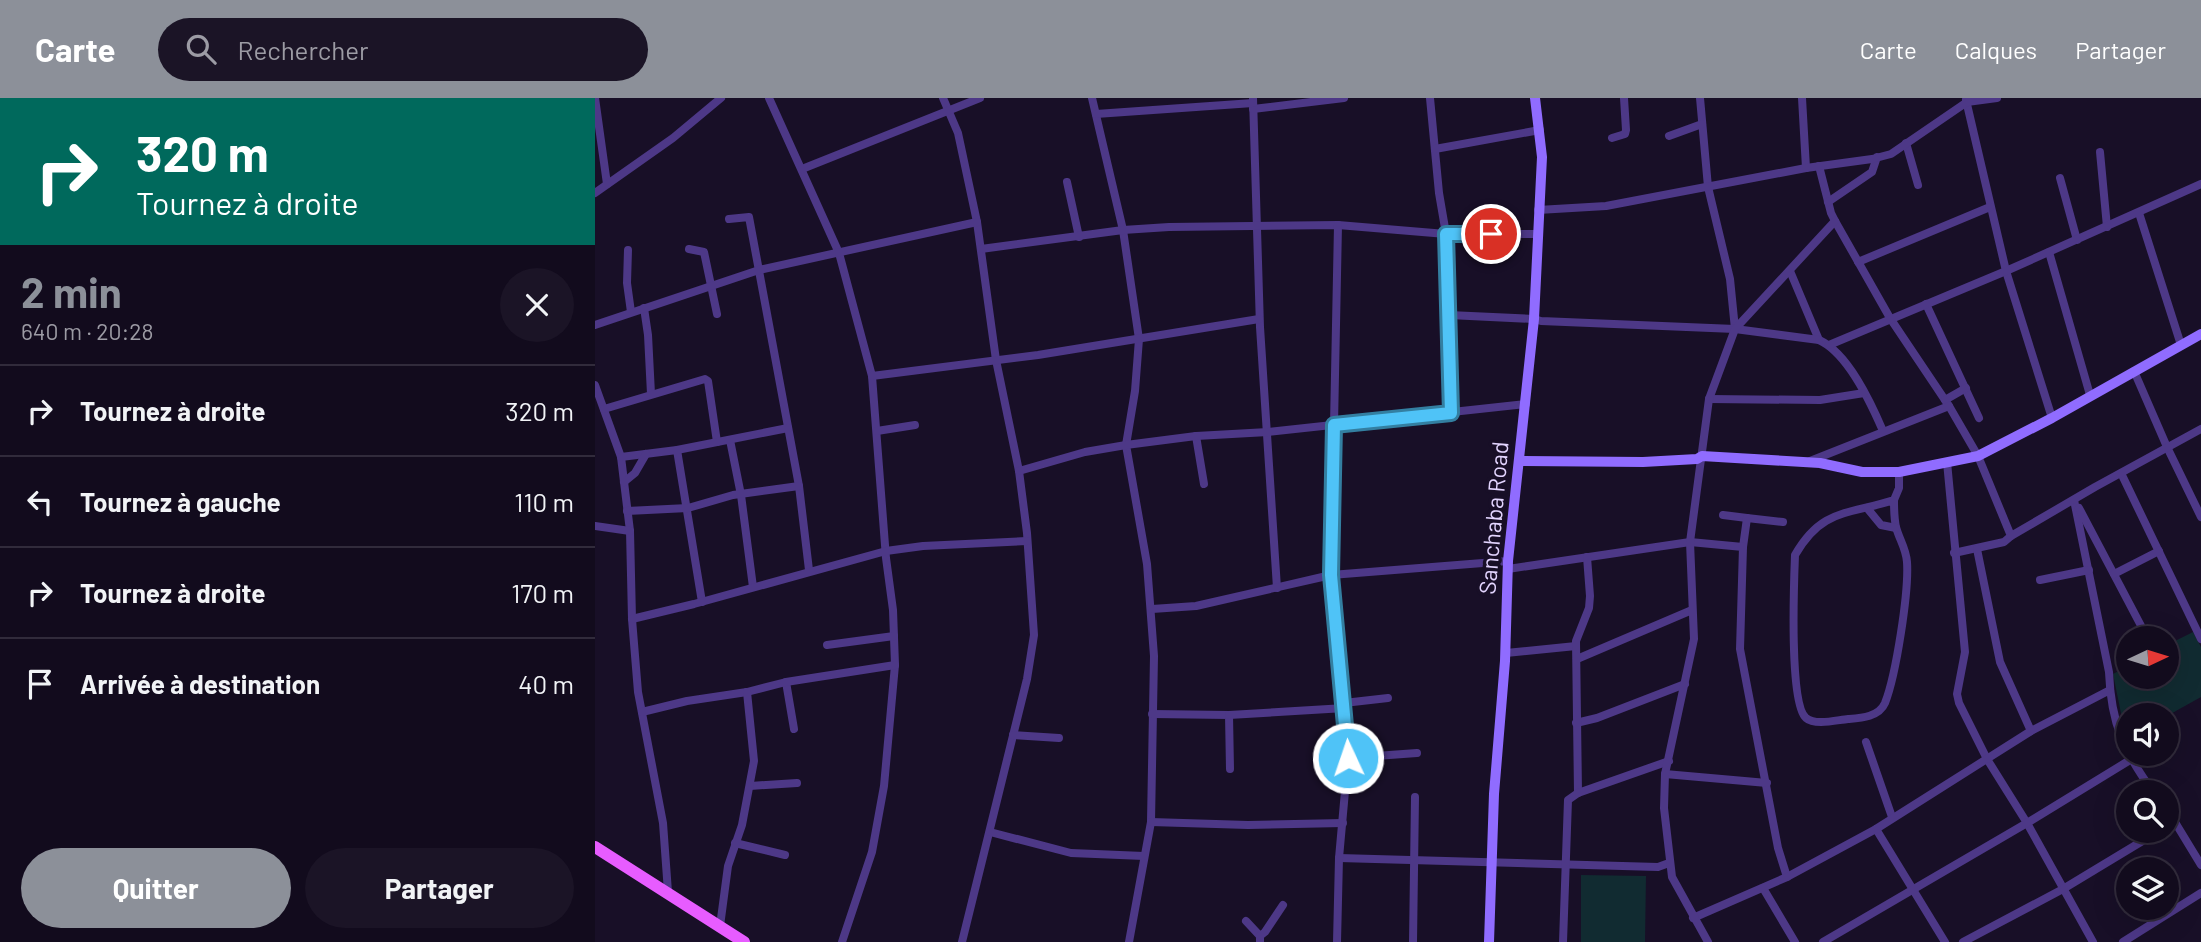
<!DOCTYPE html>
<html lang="fr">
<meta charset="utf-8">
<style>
body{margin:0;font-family:Barlow,sans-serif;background:#1b1426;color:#f1f3f6;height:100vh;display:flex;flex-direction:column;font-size:26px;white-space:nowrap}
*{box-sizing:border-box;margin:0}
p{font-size:23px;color:#9c9ba4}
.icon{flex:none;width:38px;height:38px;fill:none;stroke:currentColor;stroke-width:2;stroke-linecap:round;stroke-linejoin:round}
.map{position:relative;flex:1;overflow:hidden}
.details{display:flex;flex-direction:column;background:#120b1d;width:595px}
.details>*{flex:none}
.top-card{background:#00695c;color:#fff;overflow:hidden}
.needle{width:46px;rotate:86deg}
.fabs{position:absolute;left:1521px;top:528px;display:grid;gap:14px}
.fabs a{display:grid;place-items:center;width:63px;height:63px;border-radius:50%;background:#120b1d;box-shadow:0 7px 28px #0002,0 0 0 2px #312b3b;font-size:35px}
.pin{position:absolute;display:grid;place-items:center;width:60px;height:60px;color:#fff;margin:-30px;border:4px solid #fff;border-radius:50%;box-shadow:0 2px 7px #0007}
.me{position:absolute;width:77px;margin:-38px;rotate:357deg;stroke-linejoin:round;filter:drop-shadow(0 0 5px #0008)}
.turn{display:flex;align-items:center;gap:24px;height:147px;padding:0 21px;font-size:32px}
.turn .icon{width:91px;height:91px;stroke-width:2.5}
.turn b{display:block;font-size:49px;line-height:60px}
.round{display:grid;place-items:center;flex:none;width:74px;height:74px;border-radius:37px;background:#1b1426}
.headline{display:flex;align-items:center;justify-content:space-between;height:119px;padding:0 21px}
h1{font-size:42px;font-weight:700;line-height:52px;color:#8c9099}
.button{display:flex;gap:14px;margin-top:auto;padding:14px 21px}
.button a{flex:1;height:80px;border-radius:42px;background:#8c9099;color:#fff;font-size:28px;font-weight:700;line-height:80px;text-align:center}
.button a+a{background:#1b1426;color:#f1f3f6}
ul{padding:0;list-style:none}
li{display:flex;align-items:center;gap:21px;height:91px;padding:0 21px;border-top:2px solid #312b3b}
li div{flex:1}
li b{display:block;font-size:26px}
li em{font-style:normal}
header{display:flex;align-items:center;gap:42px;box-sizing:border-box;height:98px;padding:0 35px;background:#8c9099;color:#fff}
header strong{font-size:33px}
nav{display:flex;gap:38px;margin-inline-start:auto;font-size:24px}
.search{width:490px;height:63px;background:#1b1426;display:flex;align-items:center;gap:18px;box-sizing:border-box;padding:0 24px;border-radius:38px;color:#9c9ba4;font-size:26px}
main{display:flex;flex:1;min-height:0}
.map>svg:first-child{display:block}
</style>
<header>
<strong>Carte</strong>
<div class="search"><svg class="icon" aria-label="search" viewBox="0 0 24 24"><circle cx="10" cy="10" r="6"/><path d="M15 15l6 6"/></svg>Rechercher</div>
<nav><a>Carte</a><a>Calques</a><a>Partager</a></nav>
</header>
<main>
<section class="details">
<div class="top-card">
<div class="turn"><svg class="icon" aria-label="right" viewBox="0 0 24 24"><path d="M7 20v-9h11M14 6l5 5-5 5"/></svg><div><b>320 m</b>Tournez à droite</div></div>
</div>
<div class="headline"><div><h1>2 min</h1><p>640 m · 20:28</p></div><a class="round"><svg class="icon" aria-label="close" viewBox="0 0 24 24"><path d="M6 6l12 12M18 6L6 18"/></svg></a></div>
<ul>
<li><svg class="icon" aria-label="right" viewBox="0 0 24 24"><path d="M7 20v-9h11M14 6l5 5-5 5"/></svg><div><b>Tournez à droite</b></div><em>320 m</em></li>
<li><svg class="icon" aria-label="left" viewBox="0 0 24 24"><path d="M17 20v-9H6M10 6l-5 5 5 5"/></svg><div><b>Tournez à gauche</b></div><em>110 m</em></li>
<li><svg class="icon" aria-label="right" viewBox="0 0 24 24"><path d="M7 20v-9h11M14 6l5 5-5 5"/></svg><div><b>Tournez à droite</b></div><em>170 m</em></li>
<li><svg class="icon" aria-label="arrive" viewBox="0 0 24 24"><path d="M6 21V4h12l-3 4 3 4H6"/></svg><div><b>Arrivée à destination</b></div><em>40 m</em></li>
</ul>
<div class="button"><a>Quitter</a><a>Partager</a></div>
</section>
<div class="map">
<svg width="1606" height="844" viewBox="0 0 1606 844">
<rect width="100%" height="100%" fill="#180f27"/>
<!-- green -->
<g fill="#112b31">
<path d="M 1598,534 L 1606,549 L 1606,599 L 1572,618 L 1533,618 L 1533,639 L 1531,640 L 1518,576 L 1533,568 L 1533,579 L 1572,579 L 1572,547 Z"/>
<path d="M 986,777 L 1051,778 L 1050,844 L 986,844 Z"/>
</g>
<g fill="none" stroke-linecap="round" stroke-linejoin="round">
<!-- street -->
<g stroke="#4d3887" stroke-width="8">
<path d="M 0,0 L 12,86"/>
<path d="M 174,0 L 244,155 L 277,278 L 291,460 L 298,512 L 300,567 L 289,688 L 277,754 L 247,844"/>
<path d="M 348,0 L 363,35 L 382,124 L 401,262 L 424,373 L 432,435 L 439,537 L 432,581 L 367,844"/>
<path d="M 497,0 L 528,132 L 544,241 L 540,293 L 531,347 L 552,466 L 559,558 L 556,724 L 534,844"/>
<path d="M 658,0 L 665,229 L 682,490"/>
<path d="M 835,0 L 844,95 L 851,136 L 856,315"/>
<path d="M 1105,0 L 1113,89 L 1135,181 L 1140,231"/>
<path d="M 1207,0 L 1211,70"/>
<path d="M 1371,2 L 1411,173 L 1457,320"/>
<path d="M 658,11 L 749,0"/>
<path d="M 501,16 L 658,5"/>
<path d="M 1074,38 L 1107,26"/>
<path d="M 1017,40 L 1030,36 L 1031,32 L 1029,0"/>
<path d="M 1311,45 L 1323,87"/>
<path d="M 840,51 L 945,32"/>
<path d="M 1505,54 L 1512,129"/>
<path d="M 1224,68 L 1236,115 L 1240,123 L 1295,220 L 1354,308 L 1383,358 L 1416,438 L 1409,444 L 1359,455"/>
<path d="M 207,71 L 385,0"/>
<path d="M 1465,80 L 1482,142"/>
<path d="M 472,84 L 484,139"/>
<path d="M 0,95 L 78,40 L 126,0"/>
<path d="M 1233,104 L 1277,74 L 1282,59"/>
<path d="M 943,112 L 1011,108 L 1211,70 L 1277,61 L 1296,56 L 1372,4 L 1402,0"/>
<path d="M 1544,115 L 1586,247"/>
<path d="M 134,121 L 154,119 L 204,388 L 214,472"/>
<path d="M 94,151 L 109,154 L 122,216"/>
<path d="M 386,151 L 528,132 L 574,129 L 743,127 L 851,136 L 942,136"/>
<path d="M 33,152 L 32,185 L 36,214"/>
<path d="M 1454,154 L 1495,297"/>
<path d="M 1263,164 L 1395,109"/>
<path d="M 1195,173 L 1224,242 C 1253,255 1276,305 1288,333"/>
<path d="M 1331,206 L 1384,320"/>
<path d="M 49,210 L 53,237 L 56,296"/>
<path d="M 854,217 L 939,221 L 946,223 L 1140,231 L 1224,242"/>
<path d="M 0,227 L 164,172 L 382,124"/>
<path d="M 1234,247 L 1411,173 L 1606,86"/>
<path d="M 1539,273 L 1572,349 L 1606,419"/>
<path d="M 277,278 L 443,257 L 664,221"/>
<path d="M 0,287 L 26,359 L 35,433 L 37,521 L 43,594 L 68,725 L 73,794"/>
<path d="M 1114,301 L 1225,302 L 1269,295"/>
<path d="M 1350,302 L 1371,290"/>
<path d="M 9,311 L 110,281 L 113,283 L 122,344"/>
<path d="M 282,333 L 320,327"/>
<path d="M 601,338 L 609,386"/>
<path d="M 135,342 L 146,397 L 158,489"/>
<path d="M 82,352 L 107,504"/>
<path d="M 26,359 L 82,352 L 193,330"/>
<path d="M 1215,363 L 1354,308"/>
<path d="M 1352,364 L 1370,554 L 1362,596 L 1364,605 L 1392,661 L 1432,725 L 1498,844"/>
<path d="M 424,373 L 490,354 L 531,347 L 601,338 L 673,334 L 931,306"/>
<path d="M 1526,375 L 1606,541"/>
<path d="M 29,384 L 40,375 L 51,356"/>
<path d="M 1299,402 C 1299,411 1299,420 1301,429 C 1304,441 1311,450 1312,464 C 1314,494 1301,577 1290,605 C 1284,619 1266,620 1253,621 C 1242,622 1220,628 1211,620 C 1194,606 1199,483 1200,457 C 1227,410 1253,417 1299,402 L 1304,390 L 1304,374"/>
<path d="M 1479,402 L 1514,574 C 1516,626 1529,654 1559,695"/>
<path d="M 1272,410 L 1286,427 L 1301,430"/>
<path d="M 1484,410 L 1553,541"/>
<path d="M 32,413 L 93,410 L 138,397 L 204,388"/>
<path d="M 1128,417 L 1152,420"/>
<path d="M 0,428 L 35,433"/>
<path d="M 1416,438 L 1500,389 L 1606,331"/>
<path d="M 1148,449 L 1152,420 L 1188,424"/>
<path d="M 1382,451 L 1405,564 L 1436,633"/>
<path d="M 913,471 L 1095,444 L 1148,449 L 1145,551 L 1183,750 L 1192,779"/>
<path d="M 1519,476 L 1564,453"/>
<path d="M 1445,482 L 1494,472"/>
<path d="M 557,511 L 601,508 L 736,477 L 913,463"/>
<path d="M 37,521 L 99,506 L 291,453 L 328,448 L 432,443"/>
<path d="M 232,547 L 299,538"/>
<path d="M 911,555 L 981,548"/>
<path d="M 982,561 L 1097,512"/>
<path d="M 191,584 L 199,631"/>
<path d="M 749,605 L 793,600"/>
<path d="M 47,614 L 92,603 L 152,594 L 191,584 L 300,567"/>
<path d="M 557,616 L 634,617 L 635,671"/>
<path d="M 634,617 L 750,610"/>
<path d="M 981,625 L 1002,620 L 1090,586"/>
<path d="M 418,637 L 464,640"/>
<path d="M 1271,644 L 1297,719"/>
<path d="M 753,660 L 822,655"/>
<path d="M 1070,676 L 1172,685"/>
<path d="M 155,688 L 202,685"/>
<path d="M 983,695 L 981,543 L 994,510 L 995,498 L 992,459"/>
<path d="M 1572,711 L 1606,767"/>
<path d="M 556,724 L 653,727 L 748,725"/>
<path d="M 1281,731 L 1350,844"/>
<path d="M 395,734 L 476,755 L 549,758"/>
<path d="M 140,745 L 190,757"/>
<path d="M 744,760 L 1063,769 L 1074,765"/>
<path d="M 1168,790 L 1200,844"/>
<path d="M 1098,820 L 1192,779 L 1281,731 L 1436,633 L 1515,592"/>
<path d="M 651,823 L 665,838 L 665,844"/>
<path d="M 125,828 L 133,768 L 147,727 L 159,663 L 152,594"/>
<path d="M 665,838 L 670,834 L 688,807"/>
<path d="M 742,844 L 744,760 L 753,660 L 736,477 L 743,127"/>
<path d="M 818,844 L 820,699"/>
<path d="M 968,844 L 973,702 L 983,695 L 1074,663"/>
<path d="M 1113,844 L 1077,779 L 1069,710 L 1070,676 L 1099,541 L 1095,444 L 1114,301 L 1140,231 L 1240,123"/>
<path d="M 1228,844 L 1432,725 L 1535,662"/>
<path d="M 1368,844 L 1468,791 L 1564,733"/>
<path d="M 1528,844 L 1606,795"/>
</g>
<!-- secondary -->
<g stroke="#906cff" stroke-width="10">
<path d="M 925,363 L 1048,364 L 1102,361 L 1107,358 L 1225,365 L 1267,374 L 1304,374 L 1383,358 L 1457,320 L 1606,236"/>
<path d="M 894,844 L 899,696 L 910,563 L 913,463 L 939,221 L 947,59 L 940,0"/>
</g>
<!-- primary -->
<path stroke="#e75cff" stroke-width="12" d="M 0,749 L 149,844"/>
</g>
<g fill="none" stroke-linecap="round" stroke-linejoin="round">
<!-- route casing -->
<g stroke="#337fa1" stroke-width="18">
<path id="route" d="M 753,660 L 736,477 L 739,327 L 856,315 L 851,136 L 896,136"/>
</g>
<!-- route -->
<use href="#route" stroke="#4fc3f7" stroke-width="12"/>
</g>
<g text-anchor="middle" stroke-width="7" stroke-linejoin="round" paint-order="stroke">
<!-- street labels -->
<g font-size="23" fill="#e3d5ff" stroke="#180f27">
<text transform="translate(899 420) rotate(-85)" y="8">Sanchaba Road</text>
</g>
</g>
</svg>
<div class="fabs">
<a><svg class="needle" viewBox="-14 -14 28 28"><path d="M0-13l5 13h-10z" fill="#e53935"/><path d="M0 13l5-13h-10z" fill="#9c9ba4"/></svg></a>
<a><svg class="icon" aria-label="sound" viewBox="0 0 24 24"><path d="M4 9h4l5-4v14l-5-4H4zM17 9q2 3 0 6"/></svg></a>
<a><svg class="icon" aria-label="search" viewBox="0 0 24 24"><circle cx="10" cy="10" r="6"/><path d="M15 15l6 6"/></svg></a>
<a><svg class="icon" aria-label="layers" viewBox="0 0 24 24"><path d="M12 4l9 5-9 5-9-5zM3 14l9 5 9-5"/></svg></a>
</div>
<div class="pin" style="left:896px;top:136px;background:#d93025"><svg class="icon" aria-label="arrive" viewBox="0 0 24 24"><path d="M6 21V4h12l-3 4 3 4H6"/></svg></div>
<svg class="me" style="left:753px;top:660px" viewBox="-20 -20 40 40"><circle r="17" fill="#4fc3f7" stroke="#fff" stroke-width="3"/><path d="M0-11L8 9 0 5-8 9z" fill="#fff"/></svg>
</div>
</main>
